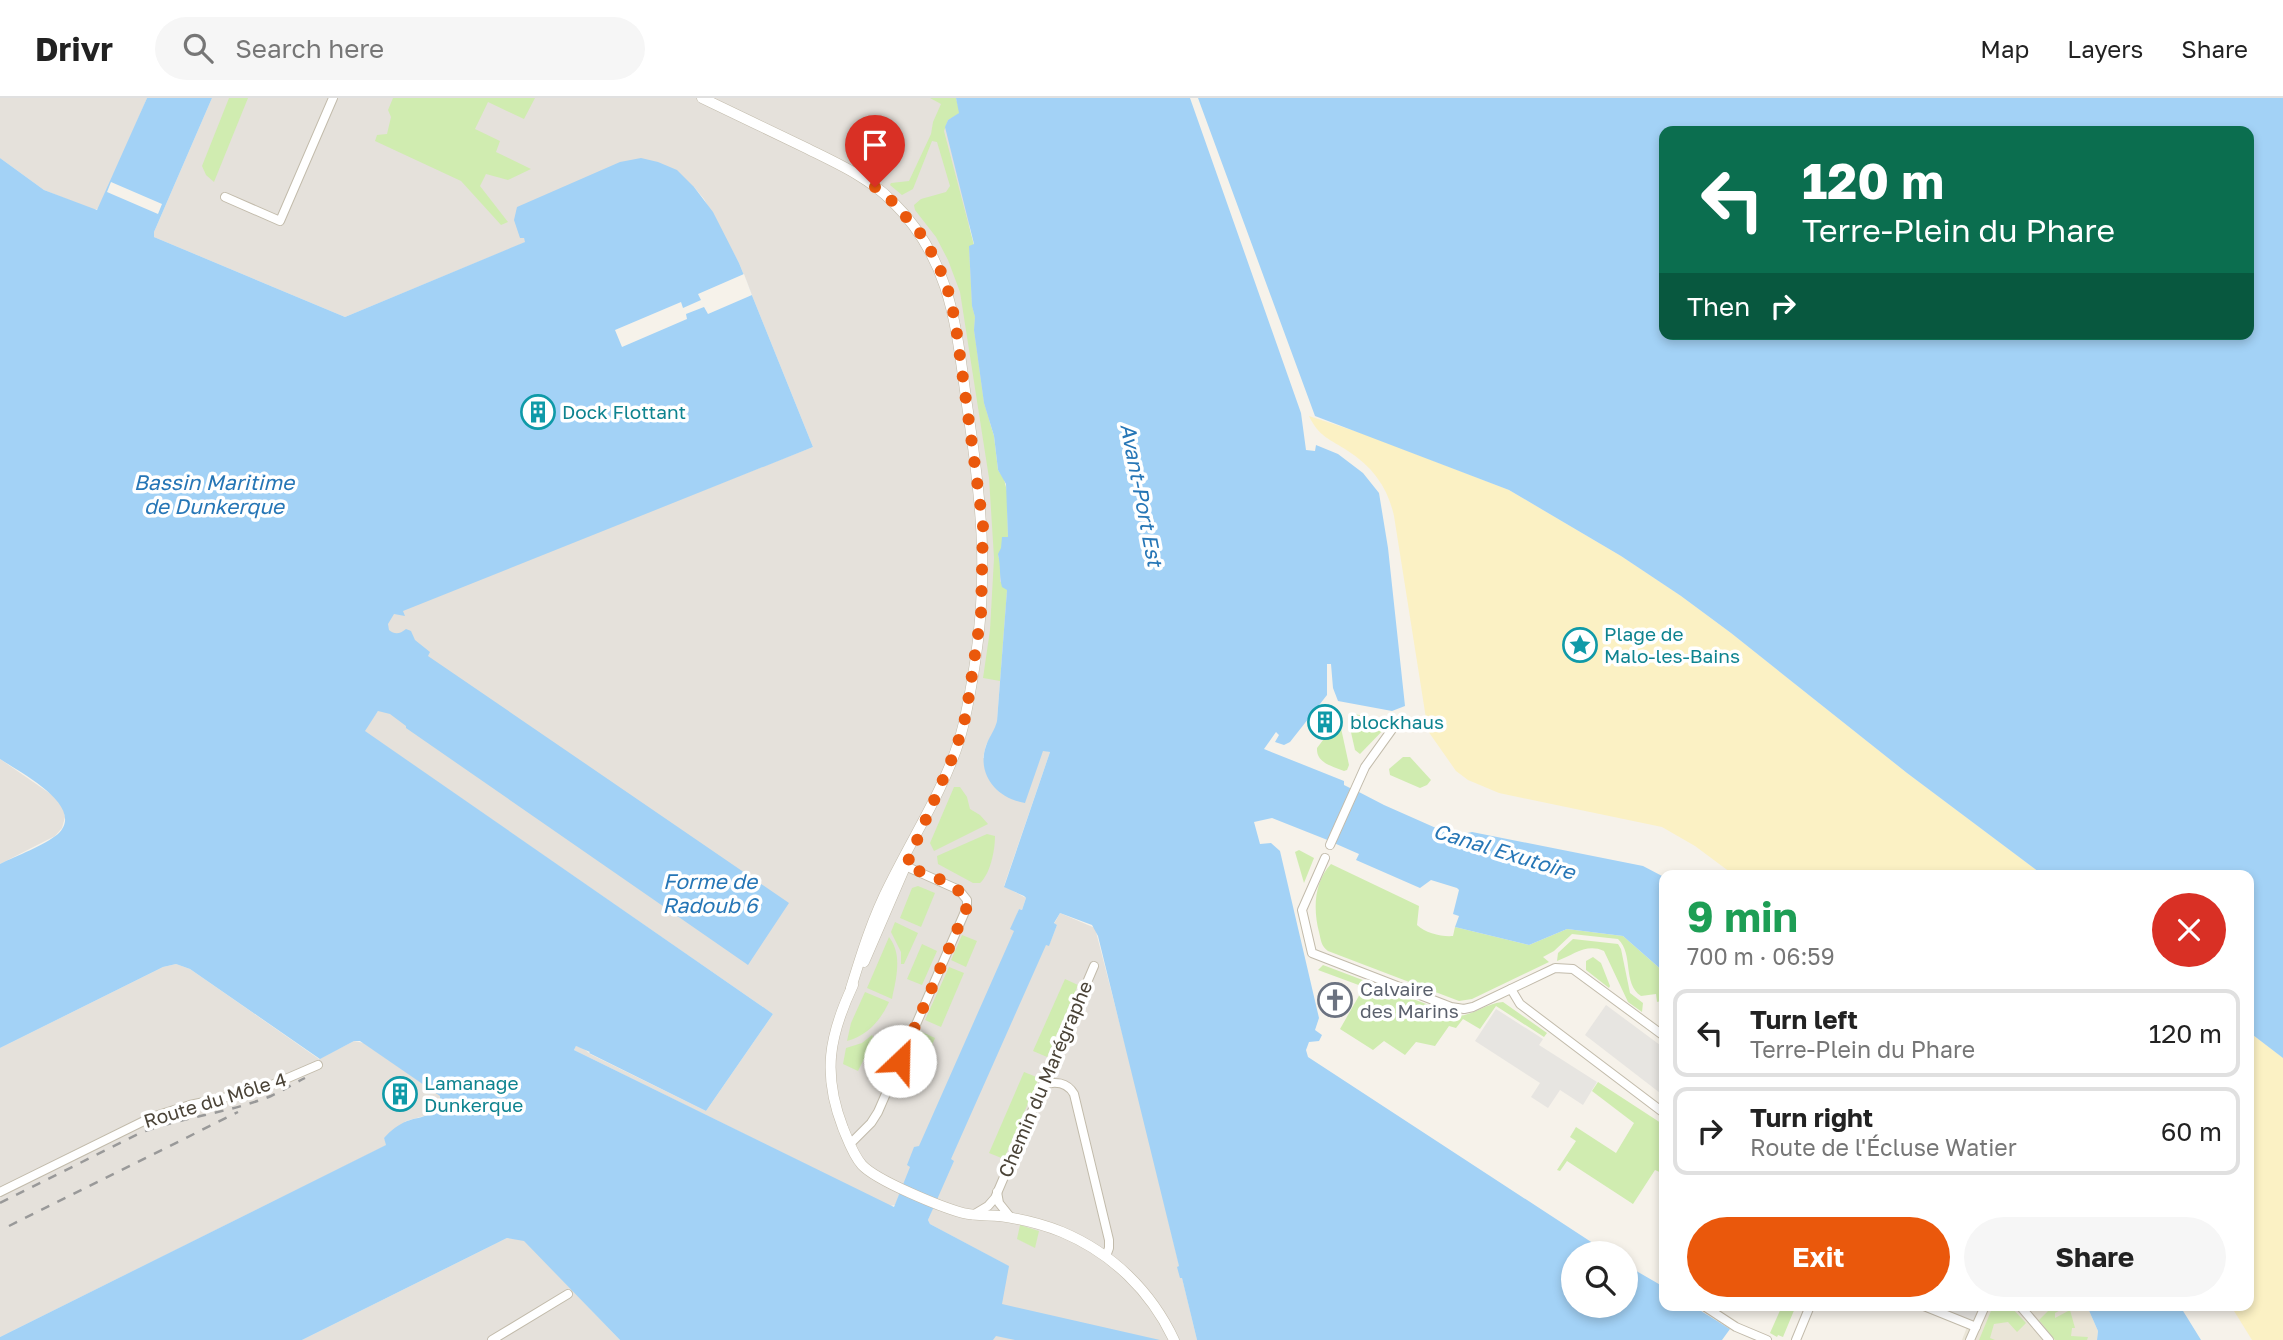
<!DOCTYPE html>
<meta charset="utf-8">
<style>
body{margin:0;font-family:"Golos Text",sans-serif;background:#f6f6f6;color:#222;height:100vh;display:flex;flex-direction:column;font-size:26px;white-space:nowrap}
*{box-sizing:border-box;margin:0}
p{font-size:23px;color:#767676}
.icon{flex:none;width:38px;height:38px;fill:none;stroke:currentColor;stroke-width:2;stroke-linecap:round;stroke-linejoin:round}
.map{position:relative;flex:1;overflow:hidden}
.drawer{position:absolute;left:1659px;top:772px;width:595px;height:441px;display:flex;flex-direction:column;background:#fff;border-radius:14px;box-shadow:0 4px 10px #0003}
.drawer>*{flex:none}
.top-card{position:absolute;left:1659px;top:28px;width:595px;height:214px;border-radius:14px;box-shadow:0 4px 10px #0003;background:#0b6e4f;color:#fff;overflow:hidden}
.buttons{position:absolute;left:1561px;top:1143px;display:grid;gap:14px}
.buttons a{display:grid;place-items:center;width:77px;height:77px;border-radius:50%;background:#fff;box-shadow:0 4px 10px #0003;font-size:35px}
.pin{position:absolute;display:grid;place-items:center;width:60px;height:60px;color:#fff;margin:-72px -30px;border-radius:50% 50% 50% 0;rotate:-45deg;box-shadow:0 0 7px #0007}
.pin .icon{rotate:45deg}
.me{position:absolute;width:77px;margin:-38px;rotate:24deg;stroke-linejoin:round;filter:drop-shadow(0 0 5px #0008)}
.turn{display:flex;align-items:center;gap:24px;height:147px;padding:0 28px;font-size:32px}
.turn .icon{width:91px;height:91px;stroke-width:2.5}
.turn b{display:block;font-size:49px;line-height:60px}
.then{display:flex;align-items:center;height:66px;padding:0 28px;background:#0003;gap:14px;font-size:26px}
.round{display:grid;place-items:center;flex:none;width:74px;height:74px;border-radius:37px;background:#f6f6f6}
.summary{display:flex;align-items:center;justify-content:space-between;height:119px;padding:0 28px}
h1{font-size:42px;font-weight:700;line-height:52px;color:#1e9e55}
.action{display:flex;gap:14px;margin-top:auto;padding:14px 28px}
.action a{flex:1;height:80px;border-radius:42px;background:#ea580c;color:#fff;font-size:28px;font-weight:700;line-height:80px;text-align:center}
.action a+a{background:#f6f6f6;color:#222}
ul{padding:0;list-style:none}
li{display:flex;align-items:center;gap:21px;height:88px;margin:0 14px 10px;padding:0 14px;border:4px solid #e0e0e0;border-radius:14px}
li div{flex:1}
li b{display:block;font-size:26px}
li em{font-style:normal}
header{display:flex;align-items:center;gap:42px;box-sizing:border-box;height:98px;padding:0 35px;background:#fff;border-bottom:2px solid #e0e0e0}
header strong{font-size:33px}
nav{display:flex;gap:38px;margin-inline-start:auto;font-size:24px}
.search{width:490px;height:63px;background:#f6f6f6;display:flex;align-items:center;gap:18px;box-sizing:border-box;padding:0 24px;border-radius:38px;color:#767676;font-size:26px}
.map>svg:first-child{display:block}
</style>
<header>
<strong>Drivr</strong>
<div class="search"><svg class="icon" aria-label="search" viewBox="0 0 24 24"><circle cx="10" cy="10" r="6"/><path d="M15 15l6 6"/></svg>Search here</div>
<nav><a>Map</a><a>Layers</a><a>Share</a></nav>
</header>
<div class="map">
<svg width="2283" height="1242" viewBox="0 0 2283 1242">
<rect width="100%" height="100%" fill="#f6f2ea"/>
<!-- residential -->
<path fill="#eae5d7" d="M 1975,1208 L 2087,1208 L 2098,1233 L 2097,1242 L 1962,1242 Z"/>
<!-- industrial -->
<g fill="#e5e1db">
<path d="M 0,0 L 147,0 L 100,110 L 94,112 L 44,92 L 0,60 Z"/>
<path d="M 212,0 L 956,0 L 1007,492 L 997,623 L 996,631 L 986,647 L 983,660 L 1043,652 L 1050,654 L 1004,788 L 1026,800 L 1022,812 L 1019,811 L 1011,831 L 1049,847 L 1057,827 L 1054,826 L 1060,815 L 1095,830 L 1141,1008 L 1197,1242 L 993,1242 L 1008,1168 L 930,1126 L 928,1122 L 932,1112 L 899,1098 L 895,1107 L 890,1108 L 574,952 L 576,948 L 583,950 L 590,956 L 706,1013 L 773,916 L 364,633 L 378,613 L 387,517 L 813,349 L 739,165 L 704,101 L 694,89 L 524,140 L 526,144 L 345,219 L 154,139 L 154,134 Z"/>
<path d="M 0,661 L 55,699 L 63,708 L 65,719 L 62,730 L 55,738 L 0,766 Z"/>
<path d="M 176,866 L 190,871 L 319,961 L 354,943 L 364,945 L 441,998 L 440,1007 L 431,1016 L 406,1023 L 384,1040 L 387,1047 L 0,1239 L 0,950 L 163,869 Z"/>
<path d="M 507,1140 L 524,1142 L 620,1242 L 302,1242 Z"/>
</g>
<!-- green -->
<g fill="#d0ecb0">
<path d="M 229,0 L 248,0 L 214,84 L 206,77 L 202,68 Z"/>
<path d="M 393,0 L 535,0 L 524,21 L 488,4 L 475,31 L 500,43 L 496,54 L 531,71 L 508,82 L 486,76 L 480,88 L 508,124 L 501,127 L 461,83 L 375,43 L 377,37 L 387,36 L 391,19 L 388,12 Z"/>
<path d="M 930,0 L 956,0 L 960,15 L 948,22 L 944,33 L 974,147 L 969,149 L 972,208 L 975,219 L 974,232 L 984,305 L 994,338 L 998,372 L 1004,381 L 1007,393 L 1008,440 L 998,457 L 1001,468 L 1000,483 L 1007,492 L 1000,583 L 983,580 L 990,532 L 994,460 L 989,380 L 960,194 L 948,162 L 936,139 L 915,112 L 914,107 L 921,101 L 946,94 L 950,88 L 937,44 L 932,43 L 913,91 L 902,97 L 890,87 L 891,85 L 909,83 L 931,36 L 933,24 L 941,6 Z"/>
<path d="M 1353,616 L 1384,621 L 1390,625 L 1360,656 L 1355,652 L 1348,621 Z"/>
<path d="M 1339,621 L 1349,667 L 1347,672 L 1344,673 C 1332,668 1316,665 1317,650 Z"/>
<path d="M 1403,659 L 1410,659 L 1431,682 L 1427,687 L 1420,690 L 1390,677 L 1389,671 Z"/>
<path d="M 954,689 L 960,689 L 967,699 L 970,711 L 980,717 L 988,726 L 934,753 L 930,745 Z"/>
<path d="M 987,736 L 995,738 C 995,753 990,776 980,785 L 973,785 L 938,766 L 937,758 Z"/>
<path d="M 1299,752 L 1314,760 L 1304,785 L 1295,754 Z"/>
<path d="M 1331,766 L 1419,808 L 1417,827 C 1425,835 1442,839 1453,838 L 1455,829 L 1529,847 L 1567,831 L 1623,838 L 1664,874 L 1664,910 L 1661,896 L 1661,903 L 1657,904 L 1656,896 L 1641,898 C 1622,885 1634,856 1618,841 L 1572,836 L 1554,853 L 1543,859 L 1549,864 L 1472,901 L 1459,903 L 1328,853 C 1321,848 1321,842 1319,834 C 1313,811 1314,784 1331,766 Z"/>
<path d="M 918,788 L 935,795 L 921,829 L 900,820 L 912,790 Z"/>
<path d="M 895,824 L 918,835 L 904,866 L 901,866 L 901,854 L 891,834 Z"/>
<path d="M 962,837 L 977,843 L 966,869 L 951,862 Z"/>
<path d="M 889,839 C 903,857 896,881 892,901 L 867,890 Z"/>
<path d="M 1573,841 L 1618,846 L 1621,851 L 1630,895 L 1643,905 L 1642,914 L 1628,904 L 1604,853 C 1586,845 1574,857 1557,863 L 1558,855 Z"/>
<path d="M 922,846 L 937,853 L 922,887 L 907,881 Z"/>
<path d="M 1593,859 L 1601,865 L 1610,888 L 1609,890 L 1586,872 L 1586,863 Z"/>
<path d="M 1323,867 L 1458,918 C 1474,917 1487,905 1503,904 L 1547,935 L 1544,939 L 1496,908 L 1480,931 L 1463,921 L 1456,930 L 1449,928 L 1435,948 L 1416,944 L 1405,957 L 1384,943 L 1373,952 L 1340,931 L 1364,889 L 1318,872 Z"/>
<path d="M 949,869 L 964,875 L 941,929 L 925,922 Z"/>
<path d="M 1065,881 L 1078,887 L 1047,959 L 1033,953 Z"/>
<path d="M 865,894 L 889,904 C 880,923 868,937 847,943 L 851,925 Z"/>
<path d="M 886,930 L 900,936 L 891,960 L 877,954 Z"/>
<path d="M 920,933 L 935,940 L 912,996 L 896,990 Z"/>
<path d="M 872,937 L 874,941 L 858,973 L 843,966 L 846,950 L 862,945 Z"/>
<path d="M 1024,974 L 1039,980 L 1004,1061 L 989,1055 Z"/>
<path d="M 1598,984 L 1664,1027 L 1664,1076 L 1655,1072 L 1633,1106 L 1567,1063 L 1560,1073 L 1557,1072 L 1576,1043 L 1570,1039 L 1576,1029 L 1616,1055 L 1634,1025 L 1592,993 Z"/>
<path d="M 1020,1127 L 1039,1133 L 1035,1150 L 1017,1141 Z"/>
<path d="M 1782,1208 L 1795,1210 L 1783,1239 L 1778,1237 L 1777,1239 L 1770,1235 Z"/>
<path d="M 1993,1208 L 2010,1208 L 2026,1225 L 2017,1234 L 2008,1224 L 1994,1226 L 1990,1240 L 1995,1242 L 1979,1242 Z"/>
<path d="M 2053,1208 L 2068,1208 L 2055,1215 L 2055,1220 L 2070,1212 L 2075,1230 L 2072,1230 L 2071,1238 L 2088,1239 L 2087,1242 L 2055,1242 L 2039,1222 Z"/>
</g>
<!-- sand -->
<g fill="#fbf1c4">
<path d="M 1309,318 L 1364,336 L 1509,392 L 1621,458 L 1681,498 L 1731,535 L 1907,675 L 2043,777 L 1734,777 L 1695,748 L 1662,729 L 1499,695 L 1468,682 L 1456,673 L 1428,633 L 1394,418 C 1388,390 1373,369 1348,353 C 1330,341 1319,339 1309,318 Z"/>
<path d="M 2249,934 L 2283,960 L 2283,1242 L 2252,1242 L 2231,1208 L 2249,1208 Z"/>
</g>
<!-- parking -->
<g fill="#e7e5e1">
<path d="M 1606,907 L 1664,950 L 1664,998 L 1585,937 Z"/>
<path d="M 1496,911 L 1543,941 L 1539,947 L 1597,984 L 1583,1007 L 1560,992 L 1548,1010 L 1531,999 L 1540,985 L 1475,943 Z"/>
<path d="M 1936,1208 L 1979,1208 L 1973,1224 Z"/>
</g>
<!-- water -->
<g fill="#a3d2f6" fill-rule="evenodd">
<path d="M 147,0 L 212,0 L 154,134 L 154,139 L 345,219 L 525,144 L 524,140 L 520,140 L 514,122 L 517,109 L 620,64 L 641,60 L 658,64 L 677,72 L 694,89 L 713,114 L 739,165 L 813,349 L 403,513 L 405,518 L 394,516 L 388,526 L 389,532 C 395,537 400,536 406,531 L 411,533 L 415,542 L 430,554 L 428,558 L 789,805 L 748,867 L 406,630 L 406,628 L 390,616 L 378,613 L 365,633 L 773,916 L 706,1013 L 589,955 L 590,954 L 576,948 L 574,952 L 894,1109 L 910,1069 L 907,1067 L 914,1049 L 919,1048 L 1014,833 L 1010,831 L 1019,811 L 1022,812 L 1026,800 L 1024,798 L 1004,789 L 1050,654 L 1043,653 L 1025,705 C 998,701 976,677 986,648 C 989,639 995,632 997,623 L 1007,492 L 1002,489 C 999,478 1001,468 998,456 L 1001,450 L 1002,439 L 1008,439 L 1006,386 L 998,372 L 994,338 L 984,305 L 974,232 L 975,219 L 972,208 L 969,148 L 974,146 L 945,29 L 948,22 L 959,15 L 956,0 L 1190,0 L 1301,315 L 1306,352 L 1315,353 L 1316,347 L 1338,356 L 1363,375 L 1379,395 L 1388,450 L 1405,608 L 1392,613 L 1338,603 L 1333,590 L 1331,566 L 1327,566 L 1327,597 L 1290,644 L 1284,647 L 1275,644 L 1279,637 L 1276,634 L 1264,651 L 1344,683 L 1344,687 L 1352,691 L 1330,743 L 1272,720 L 1254,724 L 1260,746 L 1271,745 L 1280,753 L 1319,920 L 1315,932 L 1322,937 L 1319,943 L 1309,944 L 1306,952 L 1308,959 L 1608,1155 L 1573,1155 L 1573,1208 L 1626,1208 L 1626,1167 L 1664,1189 L 1664,1208 L 1693,1208 L 1730,1231 L 1722,1242 L 1197,1242 L 1182,1180 L 1180,1180 L 1177,1169 L 1179,1168 L 1098,838 L 1092,827 L 1060,815 L 1054,825 L 1057,827 L 1049,848 L 1046,847 L 951,1061 L 954,1063 L 928,1122 L 930,1126 L 1009,1168 L 1002,1206 L 1160,1242 L 1015,1242 L 996,1238 L 993,1242 L 620,1242 L 524,1143 L 507,1140 L 302,1242 L 0,1242 L 0,1239 L 386,1047 L 384,1040 C 391,1032 398,1027 407,1023 C 422,1018 441,1018 440,998 L 360,943 L 354,943 L 320,961 L 190,871 L 176,866 L 163,869 L 0,950 L 0,766 C 16,758 45,747 58,736 C 87,708 19,674 0,661 L 0,60 L 44,92 L 97,112 Z"/>
<path d="M 1198,0 L 2283,0 L 2283,960 L 2249,934 L 2249,777 L 2043,777 L 1907,675 L 1731,535 L 1681,498 L 1621,458 L 1509,392 L 1315,318 ZM 1664,33 L 2249,33 L 2249,236 L 1664,236 Z"/>
<path d="M 1357,693 L 1384,707 L 1454,738 L 1472,734 L 1643,768 L 1664,779 L 1664,874 L 1623,838 L 1567,831 L 1529,847 L 1455,829 L 1459,818 L 1453,816 L 1459,792 L 1457,790 L 1431,782 L 1420,790 L 1356,762 L 1359,756 L 1334,745 Z"/>
<path d="M 2087,1208 L 2180,1208 L 2201,1242 L 2097,1242 L 2098,1233 Z"/>
</g>
<!-- pier -->
<g fill="#f6f2ea">
<path d="M 111,84 L 162,106 L 158,116 L 107,94 Z"/>
<path d="M 744,176 L 752,197 L 708,216 L 704,209 L 686,216 L 687,221 L 622,249 L 615,232 L 681,204 L 683,210 L 701,202 L 698,196 Z"/>
</g>
<g fill="none" stroke-linecap="round" stroke-linejoin="round">
<!-- minor casing -->
<g stroke="#c2bbab" stroke-width="10">
<g id="minor">
<path d="M 225,99 L 280,123 L 333,0"/>
<path d="M 1330,747 L 1365,669 L 1393,630"/>
<path d="M 1325,760 L 1302,812 L 1312,855 L 1451,909 L 1464,911 L 1473,909 L 1555,870 L 1573,871 L 1664,938"/>
<path d="M 1511,891 L 1520,906 L 1664,1015"/>
<path d="M 1043,987 C 1055,983 1067,984 1074,996 L 1109,1142 L 1109,1150 L 1106,1158"/>
<path d="M 850,1046 L 871,1025 L 878,1014 L 967,809 L 967,802 L 959,792 L 903,767"/>
<path d="M 0,1094 L 152,1019 L 190,1007 L 260,992 L 318,967"/>
<path d="M 997,1094 L 999,1105 L 1011,1120"/>
<path d="M 973,1117 L 988,1108 L 995,1100 L 1094,868"/>
<path d="M 1704,1208 L 1736,1229 L 1767,1242"/>
<path d="M 1924,1208 L 1976,1229"/>
<path d="M 2020,1208 L 2049,1242"/>
<path d="M 492,1242 L 568,1196"/>
<path d="M 1796,1242 L 1810,1208"/>
<path d="M 1970,1242 L 1985,1208"/>
</g>
</g>
<!-- tertiary casing -->
<g stroke="#c2bbab" stroke-width="11">
<g id="tertiary">
<path d="M 702,0 C 735,16 769,32 802,48 C 834,64 867,78 892,103 C 952,162 956,229 967,307 C 981,398 989,473 975,565 C 971,591 967,617 959,643 C 943,693 913,739 890,786 C 873,819 862,854 851,890"/>
<path d="M 864,864 L 908,762"/>
<path d="M 853,887 C 829,938 822,976 843,1030 C 848,1042 853,1057 862,1067 C 877,1083 941,1109 963,1115 C 975,1118 988,1117 1000,1118 C 1021,1121 1042,1126 1062,1134 C 1112,1155 1151,1193 1174,1242"/>
</g>
</g>
<!-- minor -->
<use href="#minor" stroke="#fff" stroke-width="8"/>
<!-- tertiary -->
<use href="#tertiary" stroke="#fff" stroke-width="10"/>
<!-- rail -->
<g stroke="#999" stroke-width="2.5" stroke-dasharray="9 9" stroke-linecap="butt">
<path d="M 0,1105 L 140,1035 C 182,1019 229,1015 271,998 C 282,993 293,986 305,980"/>
<path d="M 9,1128 L 238,1014"/>
</g>
</g>
<g fill="none" stroke-linecap="round" stroke-linejoin="round">
<!-- route -->
<path stroke="#ea580c" stroke-width="12" stroke-dasharray="0 21.6" d="M 875,89 L 893,104 L 920,135 L 936,162 L 947,188 L 955,222 L 983,427 L 981,516 L 966,617 L 956,651 L 906,768 C 924,776 968,787 967,809 L 900,963"/>
</g>
<!-- icons -->
<defs>
<g id="building-ring" transform="scale(1.75)"><circle r="9.5" fill="#fff" stroke="#0f9aa8" stroke-width="1.5"/><path d="M-4-6H4V6H1V3H-1V6H-4ZM-2.5-4.3h1.7v1.8h-1.7ZM.8-4.3h1.7v1.8H.8ZM-2.5-1h1.7V.8h-1.7ZM.8-1h1.7V.8H.8Z" fill="#0f9aa8"/></g>
<g id="sight-ring" transform="scale(1.75)"><circle r="9.5" fill="#fff" stroke="#0f9aa8" stroke-width="1.5"/><path d="M0-6L1.8-2.2L6-1.7L2.9 1.2L3.7 5.4L0 3.3L-3.7 5.4L-2.9 1.2L-6-1.7L-1.8-2.2Z" fill="#0f9aa8"/></g>
<g id="church-ring" transform="scale(1.75)"><circle r="9.5" fill="#fff" stroke="#6b7280" stroke-width="1.5"/><path d="M-1.2-6h2.4v3.5h3.3v2.4h-3.3V6h-2.4V-.1h-3.3v-2.4h3.3Z" fill="#6b7280"/></g>
</defs>
<g fill-rule="evenodd">
<use href="#building-ring" x="538" y="314"/>
<use href="#sight-ring" x="1580" y="547"/>
<use href="#building-ring" x="1325" y="624"/>
<use href="#church-ring" x="1335" y="902"/>
<use href="#building-ring" x="400" y="996"/>
</g>
<g text-anchor="middle" stroke-width="7" stroke-linejoin="round" paint-order="stroke">
<!-- culture labels -->
<g font-size="19" fill="#0d838f" stroke="#fff" text-anchor="start">
<text x="562" y="321">Dock Flottant</text>
<text x="1604" y="543">Plage de<tspan x="1604" dy="22">Malo-les-Bains</tspan></text>
<text x="1350" y="631">blockhaus</text>
<text x="424" y="992">Lamanage<tspan x="424" dy="22">Dunkerque</tspan></text>
</g>
<!-- worship labels -->
<g font-size="19" fill="#5b616d" stroke="#fff" text-anchor="start">
<text x="1360" y="898">Calvaire<tspan x="1360" dy="22">des Marins</tspan></text>
</g>
<!-- street labels -->
<g font-size="19" fill="#4a4337" stroke="#fff">
<text transform="translate(1045 981) rotate(-67)" y="7">Chemin du Marégraphe</text>
<text transform="translate(215 1002) rotate(-17)" y="7">Route du Môle 4</text>
</g>
<!-- water labels -->
<g font-size="21" font-style="italic" fill="#2676b6" stroke="#fff">
<text x="214" y="392">Bassin Maritime<tspan x="214" dy="24">de Dunkerque</tspan></text>
<text transform="translate(1141 397) rotate(79)" y="7">Avant-Port Est</text>
<text transform="translate(1504 754) rotate(17)" y="7">Canal Exutoire</text>
<text x="710" y="791">Forme de<tspan x="710" dy="24">Radoub 6</tspan></text>
</g>
</g>
</svg>
<div class="buttons">
<a><svg class="icon" aria-label="search" viewBox="0 0 24 24"><circle cx="10" cy="10" r="6"/><path d="M15 15l6 6"/></svg></a>
</div>
<div class="pin" style="left:875px;top:89px;background:#d93025"><svg class="icon" aria-label="arrive" viewBox="0 0 24 24"><path d="M6 21V4h12l-3 4 3 4H6"/></svg></div>
<svg class="me" style="left:900px;top:963px" viewBox="-20 -20 40 40"><circle r="19" fill="#fff"/><path d="M0-13L10 11 0 6-10 11z" fill="#ea580c"/></svg>
<div class="top-card">
<div class="turn"><svg class="icon" aria-label="left" viewBox="0 0 24 24"><path d="M17 20v-9H6M10 6l-5 5 5 5"/></svg><div><b>120 m</b>Terre-Plein du Phare</div></div>
<div class="then">Then<svg class="icon" aria-label="right" viewBox="0 0 24 24"><path d="M7 20v-9h11M14 6l5 5-5 5"/></svg></div>
</div>
<section class="drawer">
<div class="summary"><div><h1>9 min</h1><p>700 m · 06:59</p></div><a class="round" style="background:#d93025;color:#fff"><svg class="icon" aria-label="close" viewBox="0 0 24 24"><path d="M6 6l12 12M18 6L6 18"/></svg></a></div>
<ul>
<li><svg class="icon" aria-label="left" viewBox="0 0 24 24"><path d="M17 20v-9H6M10 6l-5 5 5 5"/></svg><div><b>Turn left</b><p>Terre-Plein du Phare</p></div><em>120 m</em></li>
<li><svg class="icon" aria-label="right" viewBox="0 0 24 24"><path d="M7 20v-9h11M14 6l5 5-5 5"/></svg><div><b>Turn right</b><p>Route de l'Écluse Watier</p></div><em>60 m</em></li>
</ul>
<div class="action"><a>Exit</a><a>Share</a></div>
</section>
</div>
